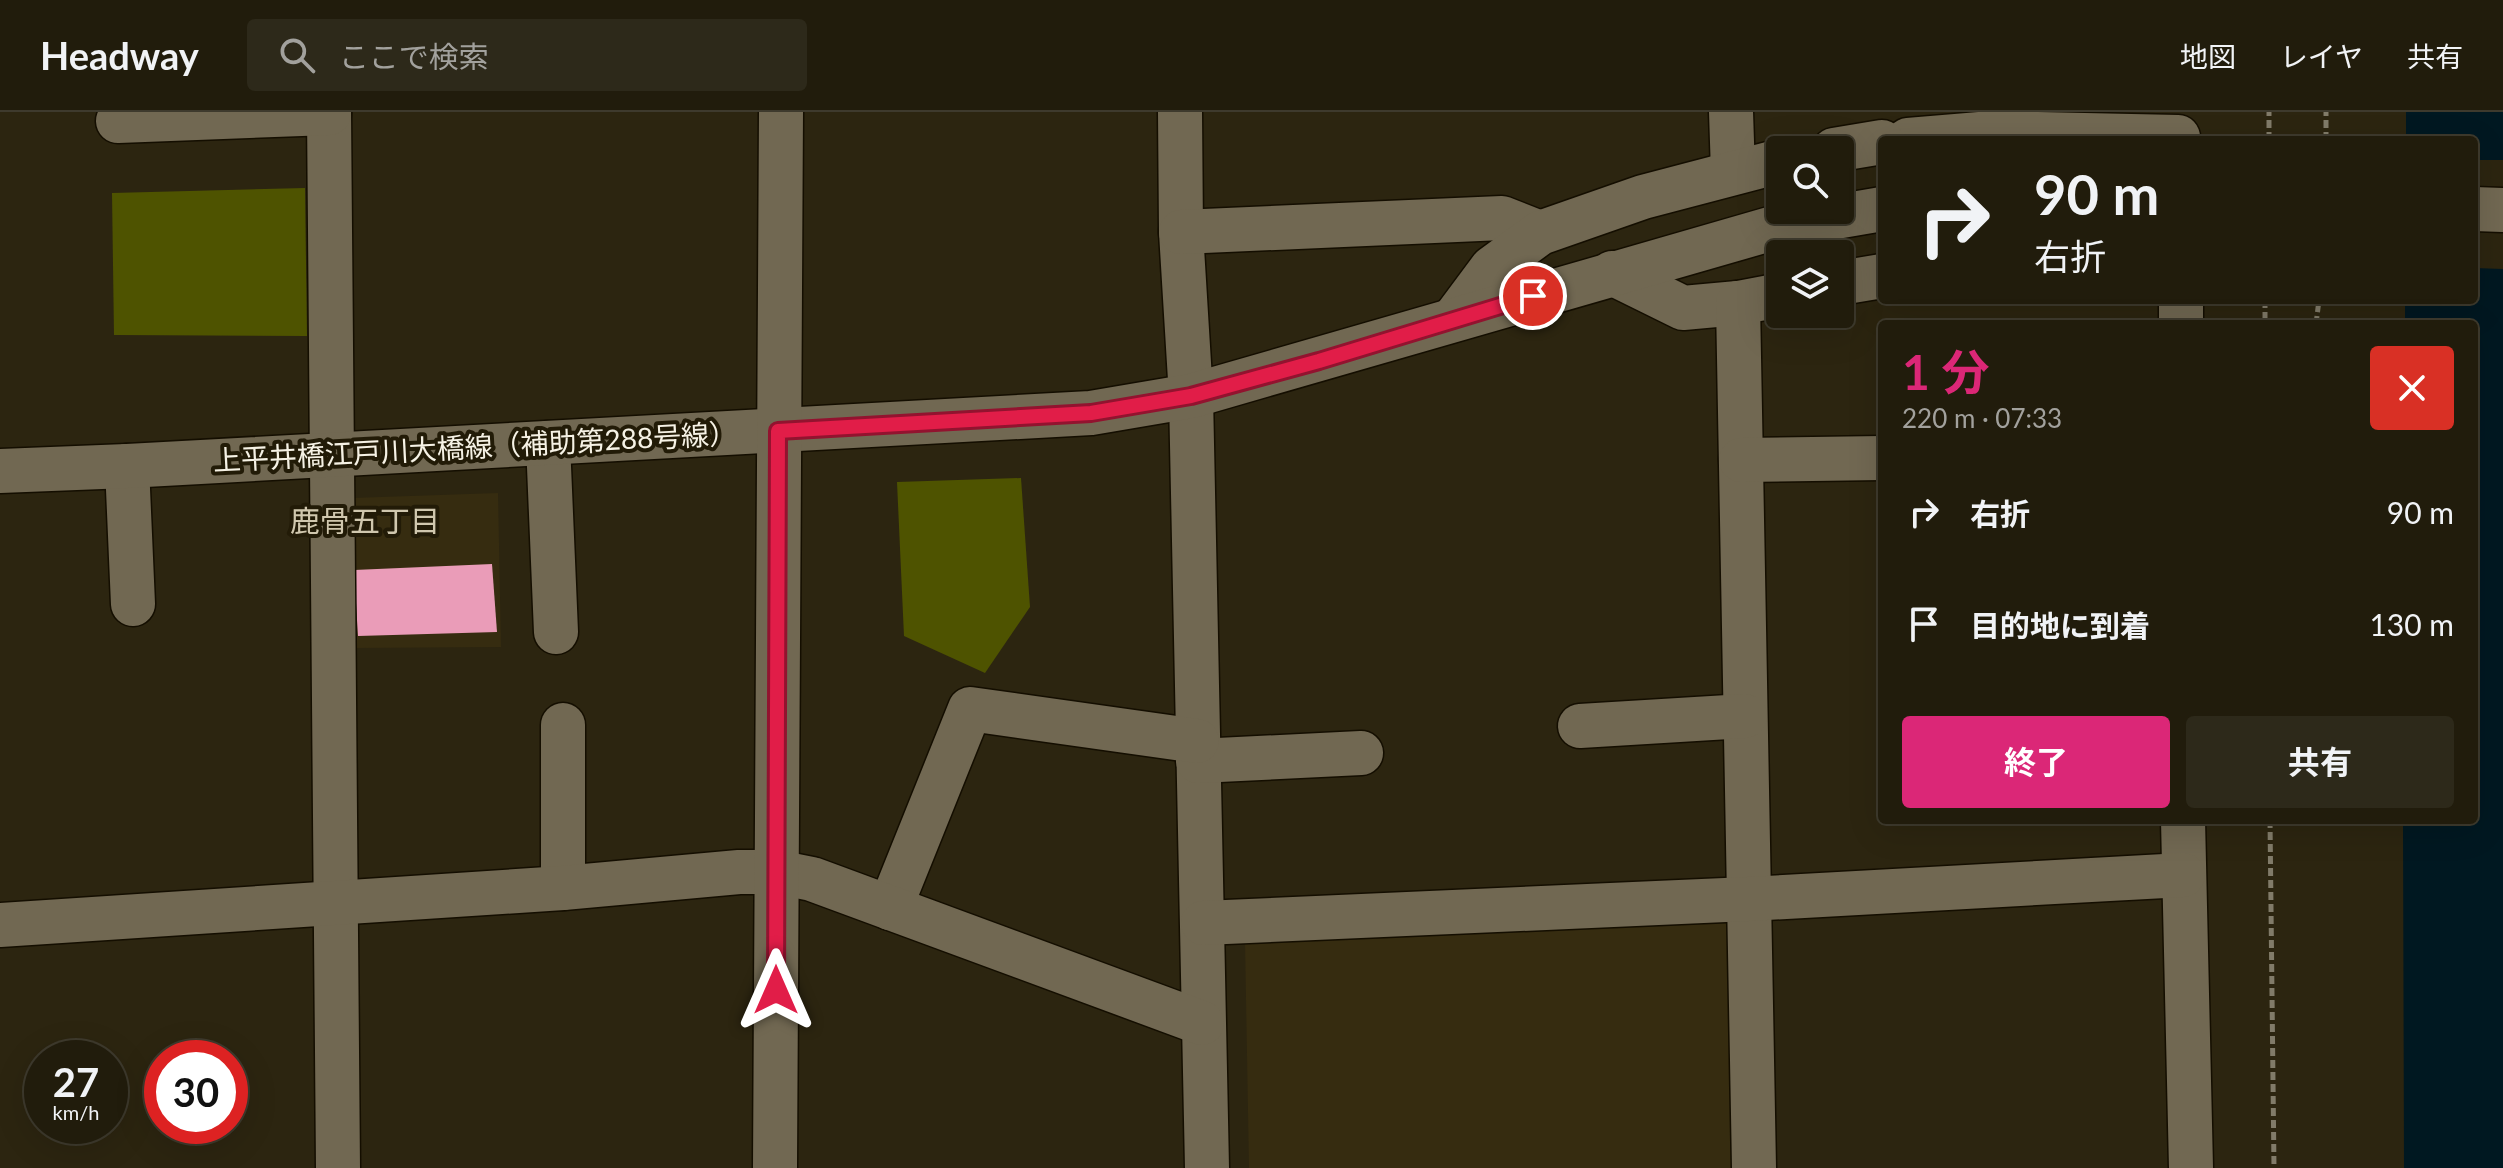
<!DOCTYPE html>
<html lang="ja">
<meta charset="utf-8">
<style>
body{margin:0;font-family:Lato,"Noto Sans JP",sans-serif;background:#2d291a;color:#f1f3f6;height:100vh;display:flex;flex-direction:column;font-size:30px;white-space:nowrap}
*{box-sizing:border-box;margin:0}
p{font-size:26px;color:#a2a19d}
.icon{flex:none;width:44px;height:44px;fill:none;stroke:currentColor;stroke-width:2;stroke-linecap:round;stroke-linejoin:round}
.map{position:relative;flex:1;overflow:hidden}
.sheet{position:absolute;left:1878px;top:208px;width:600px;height:504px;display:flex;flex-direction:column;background:#211c0c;border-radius:8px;box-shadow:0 8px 32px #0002,0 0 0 2px #3e3a2d}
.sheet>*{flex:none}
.top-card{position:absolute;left:1878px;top:24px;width:600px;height:168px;border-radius:8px;box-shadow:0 8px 32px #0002,0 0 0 2px #3e3a2d;background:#211c0c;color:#f1f3f6;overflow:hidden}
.controls{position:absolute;left:1766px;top:24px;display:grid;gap:16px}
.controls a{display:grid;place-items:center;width:88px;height:88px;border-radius:8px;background:#211c0c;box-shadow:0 8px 32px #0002,0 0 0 2px #3e3a2d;font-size:40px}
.speed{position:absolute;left:24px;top:928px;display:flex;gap:16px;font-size:40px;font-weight:700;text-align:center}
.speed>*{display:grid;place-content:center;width:104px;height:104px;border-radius:50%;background:#211c0c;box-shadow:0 8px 32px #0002,0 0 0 2px #3e3a2d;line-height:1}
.speed small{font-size:20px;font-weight:400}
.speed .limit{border:12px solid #d22;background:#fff;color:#111}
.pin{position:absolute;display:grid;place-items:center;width:68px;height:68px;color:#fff;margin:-34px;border:4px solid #fff;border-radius:50%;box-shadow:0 2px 8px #0007}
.me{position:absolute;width:88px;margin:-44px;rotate:0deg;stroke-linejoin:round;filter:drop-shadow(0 0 6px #0008)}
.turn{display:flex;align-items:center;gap:28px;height:168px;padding:0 24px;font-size:36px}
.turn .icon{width:104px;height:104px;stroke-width:2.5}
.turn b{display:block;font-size:56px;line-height:68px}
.round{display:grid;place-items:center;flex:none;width:84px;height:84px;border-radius:8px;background:#2d291a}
.head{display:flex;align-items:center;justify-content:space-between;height:136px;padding:0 24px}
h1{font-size:48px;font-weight:700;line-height:60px;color:#db2777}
.button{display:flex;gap:16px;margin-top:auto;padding:16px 24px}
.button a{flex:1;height:92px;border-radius:8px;background:#db2777;color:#fff;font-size:32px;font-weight:700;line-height:92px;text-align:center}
.button a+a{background:#2d291a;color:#f1f3f6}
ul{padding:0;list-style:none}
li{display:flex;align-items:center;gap:24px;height:112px;padding:0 24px}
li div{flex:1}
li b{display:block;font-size:30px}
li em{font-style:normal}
header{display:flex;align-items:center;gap:48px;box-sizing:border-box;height:112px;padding:0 40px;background:#211c0c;border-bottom:2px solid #3e3a2d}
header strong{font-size:38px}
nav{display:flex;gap:44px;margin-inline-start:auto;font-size:28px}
.search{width:560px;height:72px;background:#2d291a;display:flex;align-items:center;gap:20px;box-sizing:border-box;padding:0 28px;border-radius:8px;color:#a2a19d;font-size:30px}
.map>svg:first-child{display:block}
</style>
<header>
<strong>Headway</strong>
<div class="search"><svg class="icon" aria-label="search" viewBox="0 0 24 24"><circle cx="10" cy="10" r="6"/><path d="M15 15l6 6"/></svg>ここで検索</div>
<nav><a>地図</a><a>レイヤ</a><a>共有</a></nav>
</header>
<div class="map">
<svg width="2503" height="1056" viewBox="0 0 2503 1056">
<rect width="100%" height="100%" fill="#2c2510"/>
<!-- built -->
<g fill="#362c10">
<path d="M 498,381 L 501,535 L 354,536 L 352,386 Z"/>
<path d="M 1720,802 L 1732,814 L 1737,1056 L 1249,1056 L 1245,829 Z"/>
</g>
<!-- green -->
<g fill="#4e5300">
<path d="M 305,76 L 307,224 L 114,223 L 112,81 Z"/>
<path d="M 1021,366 L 1030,495 L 985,561 L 904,524 L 897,370 Z"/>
</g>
<!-- water -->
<path fill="#001821" d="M 2406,0 L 2503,0 L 2503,1056 L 2404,1056 L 2403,708 L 2474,708 L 2474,212 L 2405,212 L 2405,188 L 2474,188 L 2474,28 L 2406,28 Z"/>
<!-- pier -->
<path fill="#2c2510" d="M 2474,48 L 2503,48 L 2503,157 L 2474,156 Z"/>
<!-- building -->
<path fill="#ea9cb8" d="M 492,452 L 497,520 L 358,524 L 354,458 Z"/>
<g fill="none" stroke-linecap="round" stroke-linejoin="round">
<!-- minor casing -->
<g stroke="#140e00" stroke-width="47">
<g id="minor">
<path d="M 329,0 L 338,1056"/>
<path d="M 1180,0 L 1181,120 L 1191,284 L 1207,1056"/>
<path d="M 1731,0 L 1733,60"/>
<path d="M 118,9 L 329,1"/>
<path d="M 1908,28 L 1991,21 L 2178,25"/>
<path d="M 1834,38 L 1882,30"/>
<path d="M 2474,97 L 2503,98"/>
<path d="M 1181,120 L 1502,106 L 1540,121"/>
<path d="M 1612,161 L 1683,196 L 1738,191 L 1780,183"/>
<path d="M 1840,171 L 1882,164"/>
<path d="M 2181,188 L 2181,212"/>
<path d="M 1738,191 L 1754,1056"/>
<path d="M 1454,207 L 1492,156 L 1540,121 L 1643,85 L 1780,49"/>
<path d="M 548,331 L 556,520"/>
<path d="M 1741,348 L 1882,346"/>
<path d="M 127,354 L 133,492"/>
<path d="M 0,359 L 127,354 L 1091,301 L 1191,284 L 1777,115 L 1882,97"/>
<path d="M 563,613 L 563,776"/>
<path d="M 1580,614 L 1745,604"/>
<path d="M 1198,649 L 1361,641"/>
<path d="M 2183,708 L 2191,1056"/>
<path d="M 890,796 L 970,597 L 1197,629"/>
<path d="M 1203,811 L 1748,787 L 2183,763"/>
<path d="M 0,813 L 563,776 L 739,760 L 777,760 L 812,767 L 1202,911"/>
<path d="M 775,1056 L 781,0"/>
</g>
</g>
<!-- path -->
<g stroke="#817b69" stroke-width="5" stroke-dasharray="8 4" stroke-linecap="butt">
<path d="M 2217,26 L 2269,28"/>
<path d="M 2269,28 L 2269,0"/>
<path d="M 2326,28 L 2326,0"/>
<path d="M 2265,188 L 2265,212"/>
<path d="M 2316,212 L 2319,188"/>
<path d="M 2270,708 L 2274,1056"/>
</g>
<!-- minor -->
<use href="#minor" stroke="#716852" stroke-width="44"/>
</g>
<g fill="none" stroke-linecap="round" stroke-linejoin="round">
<!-- route casing -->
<g stroke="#92132f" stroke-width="20">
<path id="route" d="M 776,878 L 778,319 L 1091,301 L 1191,284 L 1319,249 L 1533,184"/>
</g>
<!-- route -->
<use href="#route" stroke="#e11d48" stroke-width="14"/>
</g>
<g text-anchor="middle" stroke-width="8" stroke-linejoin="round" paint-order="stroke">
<!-- street labels -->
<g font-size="28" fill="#f6f2e5" stroke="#221b07">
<text transform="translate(475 335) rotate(-3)" y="10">上平井橋江戸川大橋線（補助第288号線）</text>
</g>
<!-- neighbourhood labels -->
<g font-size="30" fill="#d0c7ae" stroke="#221b07">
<text x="365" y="420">鹿骨五丁目</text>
</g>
</g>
</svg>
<div class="controls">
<a><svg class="icon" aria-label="search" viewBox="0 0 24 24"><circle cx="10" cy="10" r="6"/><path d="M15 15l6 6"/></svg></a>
<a><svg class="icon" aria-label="layers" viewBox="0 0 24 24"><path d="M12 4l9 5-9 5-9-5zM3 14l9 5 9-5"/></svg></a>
</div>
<div class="speed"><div>27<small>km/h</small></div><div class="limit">30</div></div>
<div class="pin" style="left:1533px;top:184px;background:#d93025"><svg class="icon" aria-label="arrive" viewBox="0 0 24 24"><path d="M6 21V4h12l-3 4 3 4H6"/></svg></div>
<svg class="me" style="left:776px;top:878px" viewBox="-20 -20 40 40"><path d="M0-17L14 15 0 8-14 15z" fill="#e11d48" stroke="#fff" stroke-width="4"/></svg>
<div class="top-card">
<div class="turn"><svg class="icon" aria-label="right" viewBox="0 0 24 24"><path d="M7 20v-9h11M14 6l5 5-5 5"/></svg><div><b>90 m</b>右折</div></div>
</div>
<section class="sheet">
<div class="head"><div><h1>1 分</h1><p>220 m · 07:33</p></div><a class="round" style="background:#d93025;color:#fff"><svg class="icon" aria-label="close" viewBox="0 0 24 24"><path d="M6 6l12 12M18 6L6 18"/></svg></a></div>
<ul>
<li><svg class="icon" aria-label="right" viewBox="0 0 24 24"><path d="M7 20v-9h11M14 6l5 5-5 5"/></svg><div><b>右折</b></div><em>90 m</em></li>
<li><svg class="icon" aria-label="arrive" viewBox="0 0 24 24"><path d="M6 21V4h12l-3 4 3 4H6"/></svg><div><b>目的地に到着</b></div><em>130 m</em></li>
</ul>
<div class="button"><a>終了</a><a>共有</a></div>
</section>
</div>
